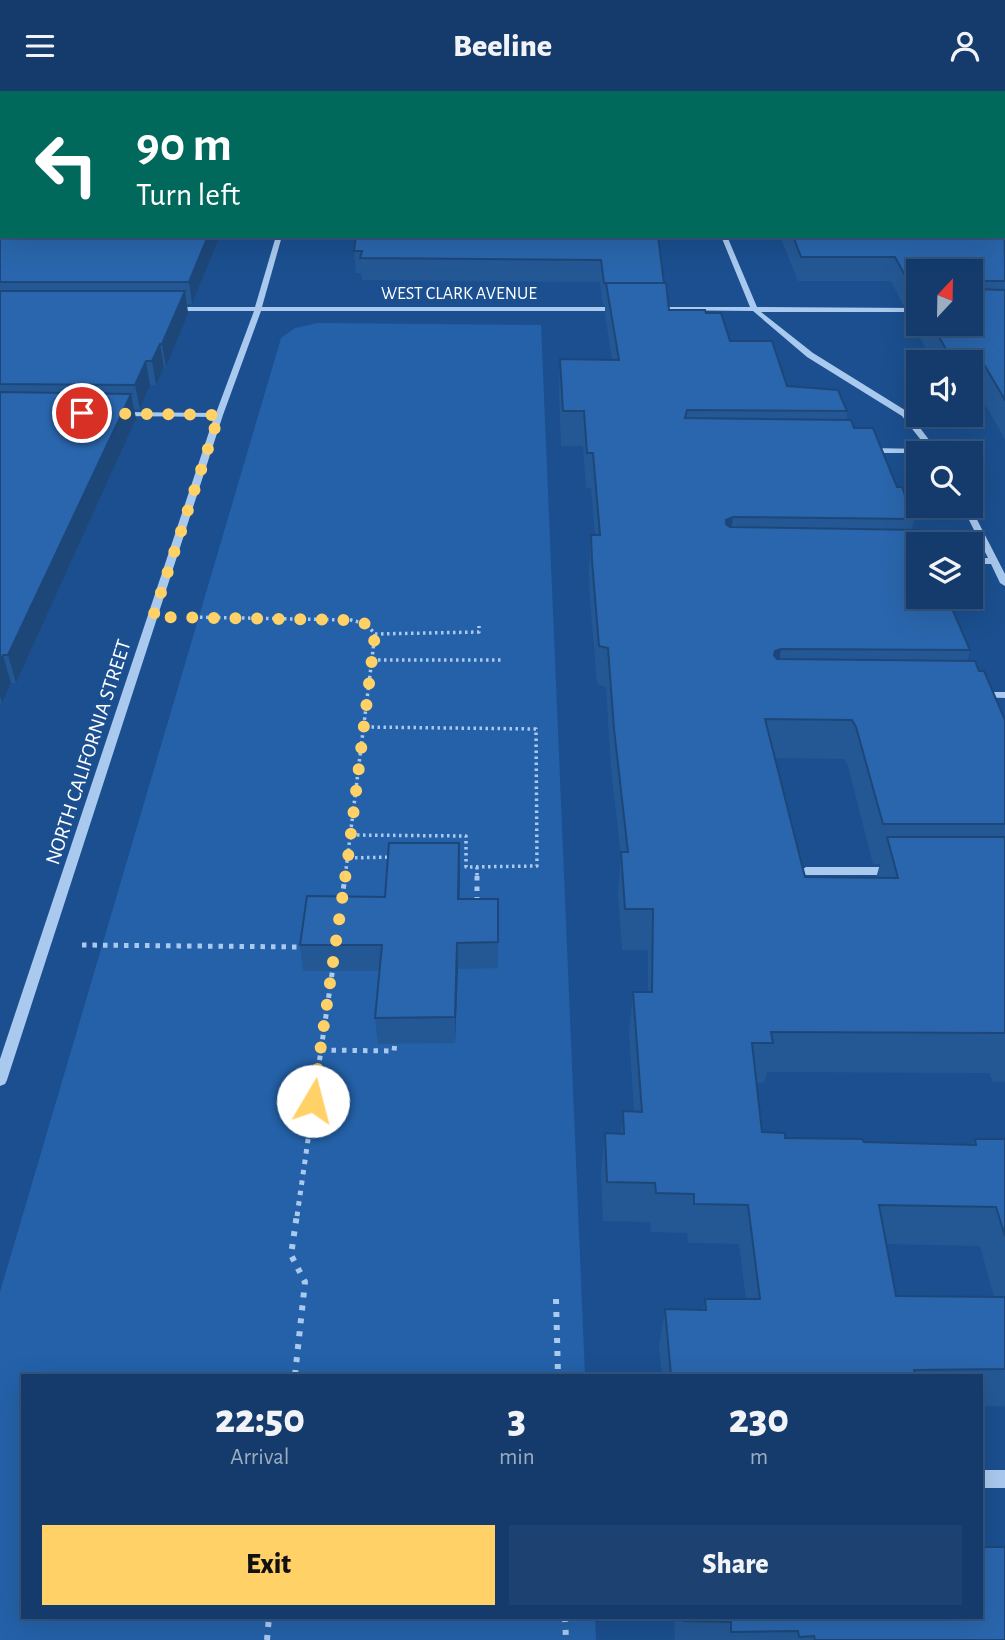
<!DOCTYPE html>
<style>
body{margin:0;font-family:"Alegreya Sans",sans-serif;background:#1d4271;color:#f1f3f6;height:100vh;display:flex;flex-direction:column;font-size:26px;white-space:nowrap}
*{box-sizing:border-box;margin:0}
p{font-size:23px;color:#9dadc1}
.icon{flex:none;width:38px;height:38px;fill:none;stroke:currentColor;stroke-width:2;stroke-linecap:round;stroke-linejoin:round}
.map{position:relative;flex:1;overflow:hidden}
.sheet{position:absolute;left:21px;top:1283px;width:962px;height:245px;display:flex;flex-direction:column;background:#143b6b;border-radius:0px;box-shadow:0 7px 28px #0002,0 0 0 2px #33557e}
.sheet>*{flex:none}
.top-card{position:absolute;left:0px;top:0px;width:1006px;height:147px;box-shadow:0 7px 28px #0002,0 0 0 2px #33557e;background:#00695c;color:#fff;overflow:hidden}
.needle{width:46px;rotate:22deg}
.tools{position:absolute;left:906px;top:168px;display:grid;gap:14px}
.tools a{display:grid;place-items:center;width:77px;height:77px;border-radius:0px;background:#143b6b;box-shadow:0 7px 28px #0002,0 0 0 2px #33557e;font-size:35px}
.pin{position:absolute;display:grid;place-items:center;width:60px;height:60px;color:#fff;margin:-30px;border:4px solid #fff;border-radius:50%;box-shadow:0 2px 7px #0007}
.me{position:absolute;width:77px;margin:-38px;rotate:8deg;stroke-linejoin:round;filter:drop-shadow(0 0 5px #0008)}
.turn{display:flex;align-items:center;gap:24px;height:147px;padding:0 21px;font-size:32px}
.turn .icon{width:91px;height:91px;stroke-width:2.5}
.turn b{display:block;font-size:49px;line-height:60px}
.eta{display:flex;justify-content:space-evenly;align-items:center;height:119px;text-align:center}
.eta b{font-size:42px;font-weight:800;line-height:49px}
.action{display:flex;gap:14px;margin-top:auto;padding:14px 21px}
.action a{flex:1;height:80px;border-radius:0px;background:#ffd166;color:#111;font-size:28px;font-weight:800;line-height:80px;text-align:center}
.action a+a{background:#1d4271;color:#f1f3f6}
header{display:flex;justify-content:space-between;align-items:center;height:91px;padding:0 21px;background:#143b6b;font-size:32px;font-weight:800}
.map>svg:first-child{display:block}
</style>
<header><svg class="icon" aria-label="menu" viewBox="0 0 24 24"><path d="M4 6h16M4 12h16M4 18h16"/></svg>Beeline<svg class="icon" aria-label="person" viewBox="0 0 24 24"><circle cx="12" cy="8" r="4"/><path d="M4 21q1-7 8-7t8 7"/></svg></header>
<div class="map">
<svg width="1005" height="1549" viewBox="0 0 1005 1549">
<rect width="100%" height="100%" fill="#1b4f8f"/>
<!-- green -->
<path fill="#2461a8" d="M 318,232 L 541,234 L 585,1284 L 23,1284 L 23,1526 L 595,1526 L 596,1549 L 0,1549 L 0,1201 L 281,247 L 295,237 Z"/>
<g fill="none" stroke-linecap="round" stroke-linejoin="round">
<!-- path-far2 -->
<g stroke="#a9c9ee" stroke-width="3.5" stroke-dasharray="2.5 3.5" stroke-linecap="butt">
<path d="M 188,526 L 351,529 L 366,533 L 375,543 L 345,787"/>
<path d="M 375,543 L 479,541 L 479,535"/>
<path d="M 372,569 L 502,569"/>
<path d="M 351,744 L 466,745 L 466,776 L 537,775 L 536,638 L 364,636"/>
<path d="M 349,767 L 393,766"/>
<path d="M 477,776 L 477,787"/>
</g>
<!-- path-far1 -->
<g stroke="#a9c9ee" stroke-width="5" stroke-dasharray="4.5 6" stroke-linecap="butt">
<path d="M 477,785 L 477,813"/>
<path d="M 342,808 L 345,785"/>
<path d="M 82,854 L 304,856"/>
<path d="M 321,959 L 394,960 L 395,952"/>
<path d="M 297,1125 L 333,876"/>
</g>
<!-- path -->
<g stroke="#a9c9ee" stroke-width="6" stroke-dasharray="5 8" stroke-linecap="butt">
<path d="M 556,1208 L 558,1284"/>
<path d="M 295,1284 L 305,1191 L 291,1164 L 297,1123"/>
<path d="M 565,1526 L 566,1549"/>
<path d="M 267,1549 L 269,1526"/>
</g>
<!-- minor -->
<g fill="#a9c9ee" fill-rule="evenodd">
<rect x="671" y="0" width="4" height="2"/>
<path d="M 996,0 L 1000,0 L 1001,2 L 996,2 Z"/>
<path d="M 276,145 L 282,145 L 262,216 L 621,216 L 624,218 L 621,220 L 261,220 L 223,324 L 7,989 L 5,993 L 0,995 L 0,968 L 214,326 L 119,325 L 115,323 L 119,321 L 216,322 L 254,220 L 174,220 L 171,218 L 174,216 L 255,216 Z"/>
<path d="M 721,145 L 727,145 L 757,216 L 919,217 L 919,221 L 761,221 L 813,262 L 908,321 L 939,362 L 865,362 L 865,358 L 868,357 L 928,358 L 902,325 L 807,266 L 753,220 L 651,219 L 651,217 L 653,216 L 750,216 Z"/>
<path d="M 962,415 L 970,415 L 1005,483 L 1005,495 L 1000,492 L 991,473 L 971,473 L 971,467 L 988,467 Z"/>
<path d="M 977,601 L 1005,601 L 1005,607 L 973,606 L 972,604 L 973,602 Z"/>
<path d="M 806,776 L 893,776 L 899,780 L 893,784 L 806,784 L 800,780 Z"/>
<rect x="982" y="1379" width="23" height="18"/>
</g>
</g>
<!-- wall -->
<g fill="#245895" fill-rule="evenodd">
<path d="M 724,0 L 959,0 L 961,2 L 724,2 Z"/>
<path d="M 0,38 L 2,145 L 217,145 L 218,150 L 192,213 L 187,213 L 188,223 L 166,276 L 164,276 L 156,294 L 150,294 L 140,318 L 134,318 L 136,328 L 16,592 L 11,592 L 2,612 L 0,612 Z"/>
<path d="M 1005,51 L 1005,348 L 978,301 L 971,301 L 971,271 L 933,271 L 908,224 L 910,215 L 903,214 L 891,190 L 798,190 L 780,145 L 1004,145 ZM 919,180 L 971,233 L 919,233 Z"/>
<path d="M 658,145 L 664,192 L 669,219 L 706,222 L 730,250 L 787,295 L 847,320 L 846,329 L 854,337 L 897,396 L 914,428 L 912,438 L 970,559 L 967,570 L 979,580 L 1005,629 L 1005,991 L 993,991 L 990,982 L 767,981 L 764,992 L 757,992 L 762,1041 L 785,1047 L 864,1051 L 973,1053 L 975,1048 L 1005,1048 L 1005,1315 L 982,1315 L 982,1284 L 662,1284 L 659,1256 L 665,1218 L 703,1219 L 705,1208 L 746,1208 L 739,1153 L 688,1152 L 687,1142 L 651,1141 L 650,1131 L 603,1130 L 601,1082 L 605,1042 L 621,1043 L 623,1020 L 634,1021 L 629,941 L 633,901 L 648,901 L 648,859 L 622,859 L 618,802 L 621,765 L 611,677 L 606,596 L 597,593 L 590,508 L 589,481 L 591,444 L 595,444 L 591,397 L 586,397 L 583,355 L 561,355 L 559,302 L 560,268 L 612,269 L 605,223 L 605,214 L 603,214 L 600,191 L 362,189 L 361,182 L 356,182 L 354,160 ZM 775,667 L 844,668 L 848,675 L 873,773 L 880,773 L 876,787 L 805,786 ZM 886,1153 L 980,1155 L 994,1206 L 896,1205 Z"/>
<path d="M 460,778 L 459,808 L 498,808 L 498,877 L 458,878 L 455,952 L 378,953 L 375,927 L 379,880 L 303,880 L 300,854 L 385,806 Z"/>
<path d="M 674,1526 L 982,1526 L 1005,1549 L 675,1549 Z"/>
</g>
<!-- shaded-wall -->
<g fill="#1d4779">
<path d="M 255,0 L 268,0 L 267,2 L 254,2 Z"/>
<path d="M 208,145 L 217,145 L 218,150 L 192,213 L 189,191 Z"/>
<path d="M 185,200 L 188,223 L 166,276 L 162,253 Z"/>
<path d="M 160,253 L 164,276 L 156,294 L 152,270 Z"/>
<path d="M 146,270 L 150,294 L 140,318 L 135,294 Z"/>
<path d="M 131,303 L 136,328 L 16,592 L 8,564 Z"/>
<path d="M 733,426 L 728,462 L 722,466 L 726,429 Z"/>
<path d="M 781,558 L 775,596 L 769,599 L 775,560 Z"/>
<path d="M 3,564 L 11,592 L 2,612 L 0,605 L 0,570 Z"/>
<path d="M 459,752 L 460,778 L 459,834 L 458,808 Z"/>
<path d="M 457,852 L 458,878 L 455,952 L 455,926 Z"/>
</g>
<!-- building -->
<g fill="#2a66ad" stroke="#1d4779" stroke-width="2">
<path d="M 34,0 L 255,0 L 254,2 L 32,2 Z"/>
<rect x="386" y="0" width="225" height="2"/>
<path d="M 733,0 L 959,0 L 961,2 L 734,2 Z"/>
<path d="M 2,36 L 2,145 L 208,145 L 189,191 L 0,191 L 0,38 Z"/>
<path d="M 1004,51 L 1005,190 L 977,190 L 975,198 L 1005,199 L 1005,309 L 985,275 L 971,275 L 971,271 L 953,271 L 932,233 L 971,233 L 971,180 L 919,180 L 919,190 L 908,190 L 895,166 L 801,166 L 793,145 L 1004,145 Z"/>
<path d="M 356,145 L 658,145 L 664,192 L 604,192 L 601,169 L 360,167 L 362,160 L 354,160 Z"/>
<path d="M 606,192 L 666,192 L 669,219 L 705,219 L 706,222 L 721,222 L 730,250 L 772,250 L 787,295 L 838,299 L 847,320 L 687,319 L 685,327 L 851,329 L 854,337 L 873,337 L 897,396 L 902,396 L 914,428 L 733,426 L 726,429 L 726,433 L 730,436 L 919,439 L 925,453 L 919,453 L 919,506 L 947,506 L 970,559 L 781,558 L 775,560 L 774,564 L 777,568 L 975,570 L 979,580 L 984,580 L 1005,629 L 1005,733 L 883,733 L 856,636 L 852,629 L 765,628 L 805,786 L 898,787 L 887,746 L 1005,746 L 1005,942 L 771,941 L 773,952 L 752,952 L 762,1041 L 785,1042 L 785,1047 L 862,1048 L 864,1051 L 976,1054 L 975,1048 L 1005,1048 L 1005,1145 L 996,1116 L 879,1114 L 896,1205 L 1005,1206 L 1005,1278 L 914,1279 L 915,1284 L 671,1284 L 665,1218 L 706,1219 L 705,1208 L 760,1208 L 748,1114 L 694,1113 L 694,1103 L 656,1102 L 655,1092 L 607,1091 L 605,1042 L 624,1043 L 623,1020 L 642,1021 L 633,901 L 652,901 L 653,818 L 625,818 L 621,761 L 628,761 L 614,638 L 608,557 L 599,555 L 592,470 L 591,444 L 600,444 L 593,362 L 587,362 L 584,320 L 563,320 L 560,268 L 619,269 Z"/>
<path d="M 919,198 L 919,209 L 913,199 Z"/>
<path d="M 0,200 L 185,200 L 162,253 L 160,253 L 152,270 L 146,270 L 135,294 L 0,293 Z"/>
<path d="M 0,301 L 131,303 L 8,564 L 3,564 L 0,570 Z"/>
<path d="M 389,752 L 459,752 L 458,808 L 498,808 L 498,851 L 457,852 L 455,926 L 375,927 L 382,854 L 300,854 L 307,805 L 385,806 Z"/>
<path d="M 982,1456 L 1005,1456 L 1005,1549 L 815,1549 L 814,1545 L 799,1546 L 798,1540 L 731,1541 L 731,1531 L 684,1530 L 684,1526 L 982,1526 Z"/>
</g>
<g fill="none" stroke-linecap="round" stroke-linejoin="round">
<!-- route -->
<path stroke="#ffd166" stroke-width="12" stroke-dasharray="0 21.6" d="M 82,322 L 219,324 L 153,526 L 351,529 L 366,533 L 375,543 L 348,767 L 313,1010"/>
</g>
<g text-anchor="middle" stroke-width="7" stroke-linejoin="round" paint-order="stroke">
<!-- far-street labels -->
<g font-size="18" fill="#fff" stroke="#1b4f8f">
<text x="459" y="208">WEST CLARK AVENUE</text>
</g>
<!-- street labels -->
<g font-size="21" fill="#fff" stroke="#1b4f8f">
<text transform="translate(88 661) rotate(-72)" y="7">NORTH CALIFORNIA STREET</text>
</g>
</g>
</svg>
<div class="tools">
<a><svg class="needle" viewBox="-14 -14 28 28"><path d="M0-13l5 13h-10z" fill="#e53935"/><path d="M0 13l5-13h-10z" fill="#9dadc1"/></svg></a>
<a><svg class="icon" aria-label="sound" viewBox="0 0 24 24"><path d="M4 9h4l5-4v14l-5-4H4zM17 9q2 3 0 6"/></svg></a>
<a><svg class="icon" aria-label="search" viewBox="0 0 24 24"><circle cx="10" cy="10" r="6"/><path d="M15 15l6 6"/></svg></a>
<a><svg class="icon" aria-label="layers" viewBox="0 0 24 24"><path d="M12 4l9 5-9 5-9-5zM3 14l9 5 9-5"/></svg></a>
</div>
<div class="pin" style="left:82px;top:322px;background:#d93025"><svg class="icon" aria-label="arrive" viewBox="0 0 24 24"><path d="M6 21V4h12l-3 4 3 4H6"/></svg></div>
<svg class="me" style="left:313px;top:1010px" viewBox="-20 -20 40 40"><circle r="19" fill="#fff"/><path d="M0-13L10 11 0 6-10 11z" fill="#ffd166"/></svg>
<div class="top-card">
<div class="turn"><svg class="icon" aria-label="left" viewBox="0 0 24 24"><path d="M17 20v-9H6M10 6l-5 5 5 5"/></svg><div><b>90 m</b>Turn left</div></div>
</div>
<section class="sheet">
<div class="eta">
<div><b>22:50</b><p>Arrival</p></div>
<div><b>3</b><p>min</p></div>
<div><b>230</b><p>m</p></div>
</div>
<div class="action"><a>Exit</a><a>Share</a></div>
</section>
</div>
